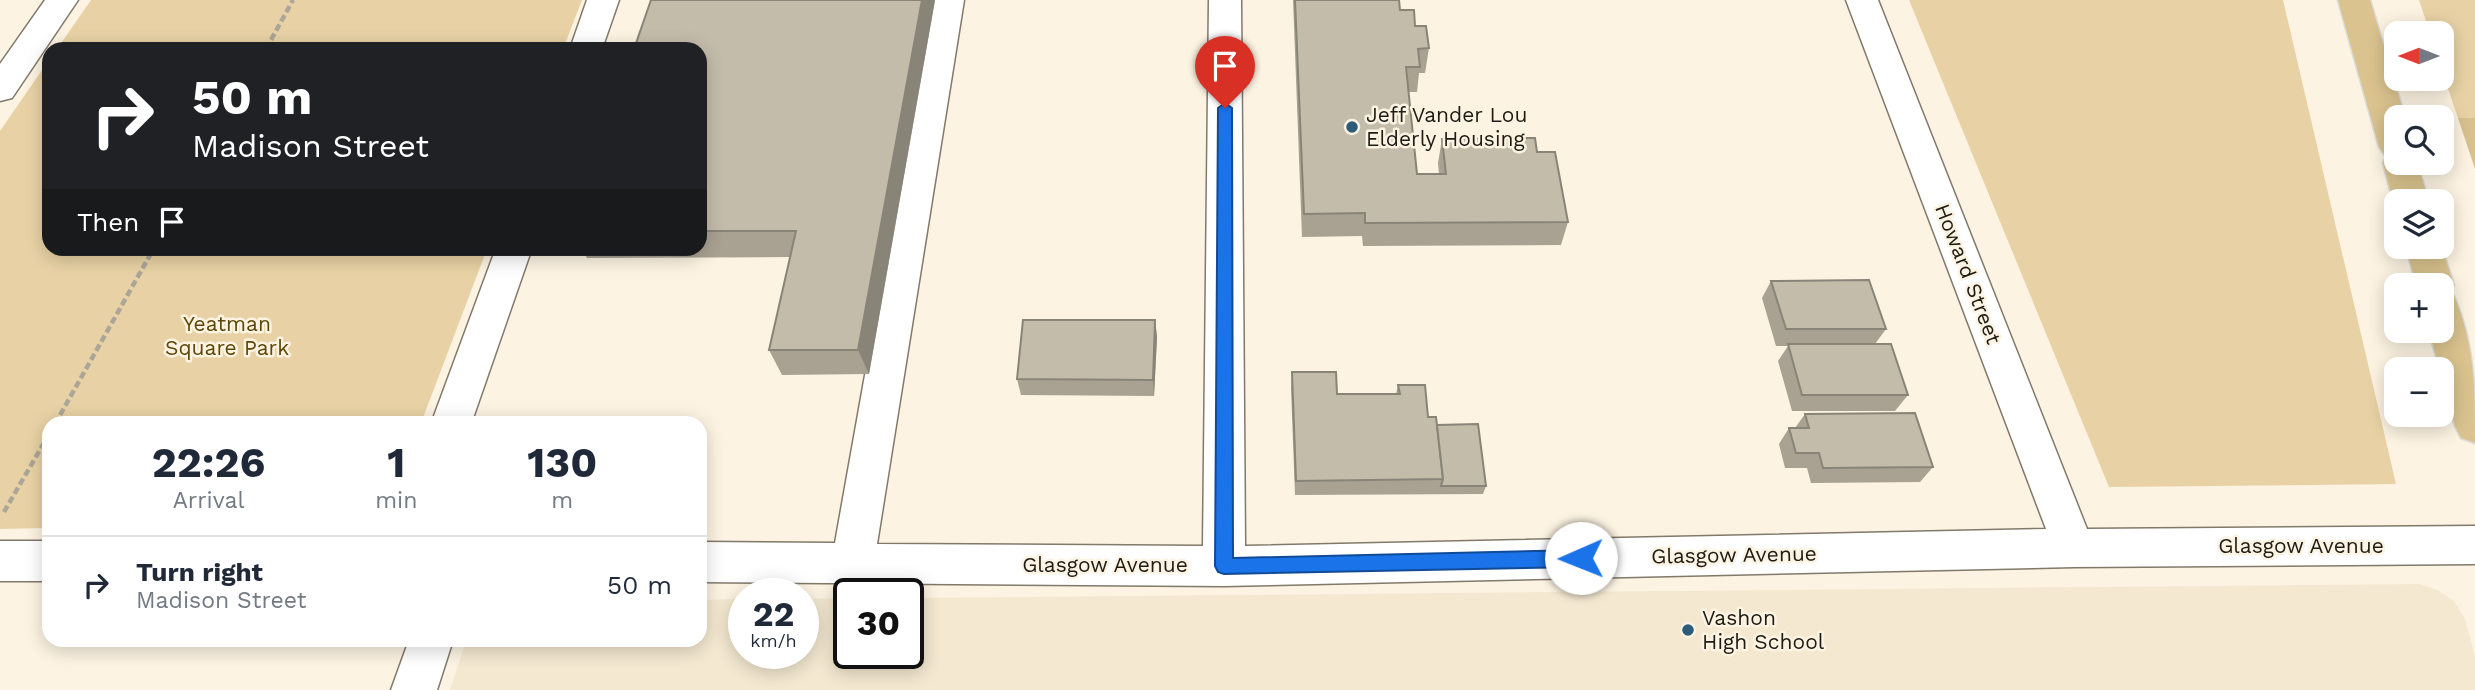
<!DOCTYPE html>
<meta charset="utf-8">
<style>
body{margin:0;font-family:"Work Sans",sans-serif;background:#f2f2f3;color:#1f2937;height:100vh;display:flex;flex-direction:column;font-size:26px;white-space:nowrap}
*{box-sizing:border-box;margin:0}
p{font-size:23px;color:#747a83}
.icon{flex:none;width:38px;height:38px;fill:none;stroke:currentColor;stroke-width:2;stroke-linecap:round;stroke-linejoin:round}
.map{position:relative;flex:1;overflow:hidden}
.sheet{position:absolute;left:42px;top:416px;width:665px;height:231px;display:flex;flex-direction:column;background:#fff;border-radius:21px;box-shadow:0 4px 18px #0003}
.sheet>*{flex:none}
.top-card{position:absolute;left:42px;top:42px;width:665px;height:214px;border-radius:21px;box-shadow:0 4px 18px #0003;background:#202124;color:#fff;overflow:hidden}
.needle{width:46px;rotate:270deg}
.controls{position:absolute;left:2384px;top:21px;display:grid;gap:14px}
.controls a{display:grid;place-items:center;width:70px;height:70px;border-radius:14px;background:#fff;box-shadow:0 4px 18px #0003;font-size:35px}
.speed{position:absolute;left:728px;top:578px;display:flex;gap:14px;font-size:35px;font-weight:700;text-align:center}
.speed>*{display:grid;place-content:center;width:91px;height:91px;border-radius:50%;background:#fff;box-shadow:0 4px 18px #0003;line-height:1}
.speed small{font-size:18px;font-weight:400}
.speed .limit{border:4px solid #111;border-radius:10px;background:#fff;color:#111}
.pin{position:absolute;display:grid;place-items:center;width:60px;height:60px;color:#fff;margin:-72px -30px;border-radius:50% 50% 50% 0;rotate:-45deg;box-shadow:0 0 7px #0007}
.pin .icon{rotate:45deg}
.me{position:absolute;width:77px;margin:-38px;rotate:269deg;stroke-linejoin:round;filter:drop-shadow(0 0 5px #0008)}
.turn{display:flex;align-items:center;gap:24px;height:147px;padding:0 35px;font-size:32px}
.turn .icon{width:91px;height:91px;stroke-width:2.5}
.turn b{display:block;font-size:49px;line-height:60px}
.then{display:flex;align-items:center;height:66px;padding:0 35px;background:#0003;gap:14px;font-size:26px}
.eta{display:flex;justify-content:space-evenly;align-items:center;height:119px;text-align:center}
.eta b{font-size:42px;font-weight:700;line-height:49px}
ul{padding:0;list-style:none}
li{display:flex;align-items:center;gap:21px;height:98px;padding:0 35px;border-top:2px solid #e0e1e3}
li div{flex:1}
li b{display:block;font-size:26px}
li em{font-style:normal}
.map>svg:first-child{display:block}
</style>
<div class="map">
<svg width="2475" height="690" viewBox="0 0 2475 690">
<rect width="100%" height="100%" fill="#fcf3e2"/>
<!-- built -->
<path fill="#f4e8d0" d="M 2419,584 L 2438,590 L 2454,601 L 2465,619 L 2475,656 L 2475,690 L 450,690 L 466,641 L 700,640 L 700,600 L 744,599 L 744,653 L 803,653 L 803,599 L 849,598 L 849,653 L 908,653 L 908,598 Z"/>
<!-- green -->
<g fill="#e8d2a5">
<path d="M 91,0 L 582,0 L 563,49 L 57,49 Z"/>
<path d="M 1909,0 L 2283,0 L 2396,484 L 2109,487 Z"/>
<path d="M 2419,0 L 2475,0 L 2475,118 L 2458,118 L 2441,68 L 2441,33 L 2430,33 Z"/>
<path d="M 49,60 L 49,248 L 487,249 L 421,423 L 49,424 L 49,528 L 0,529 L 0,131 Z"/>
</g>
<!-- forest -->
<path fill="#d9c18f" d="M 2458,118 L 2475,118 L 2475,169 Z"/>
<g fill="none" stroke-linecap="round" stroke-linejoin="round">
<!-- minor casing -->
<g stroke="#81796a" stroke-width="3">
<g id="minor">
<path d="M 45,0 L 78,0 L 12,98 L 0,101 L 0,64 Z"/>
<path d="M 587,0 L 619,0 L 602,49 L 570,49 Z"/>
<path d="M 932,0 L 964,0 L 877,544 L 1203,546 L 1209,0 L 1241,0 L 1245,546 L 2046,529 L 1846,0 L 1878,0 L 2087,529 L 2475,526 L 2475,564 L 2074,567 L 1224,586 L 700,582 L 700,542 L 835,543 Z"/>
<path d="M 496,248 L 532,248 L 471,424 L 431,424 Z"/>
<rect x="0" y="541" width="49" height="40"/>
<path d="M 409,640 L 453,640 L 437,690 L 391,690 Z"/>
</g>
</g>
<!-- major casing -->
<g stroke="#dbdbd9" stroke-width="3">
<g id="major">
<path d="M 2338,0 L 2370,0 L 2405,117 L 2396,117 L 2396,163 L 2417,163 L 2429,201 L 2396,201 L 2396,206 L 2393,201 L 2383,163 L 2386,157 L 2379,147 Z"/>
<path d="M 2441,245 L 2454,285 L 2449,294 L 2454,296 C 2475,344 2475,391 2475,443 L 2461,438 L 2455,426 L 2429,331 L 2441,331 L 2441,285 L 2416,285 L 2406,247 Z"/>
</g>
</g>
<!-- path -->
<g stroke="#aca698" stroke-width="4.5" stroke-dasharray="7 3.5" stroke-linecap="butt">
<path d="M 266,49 L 293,0"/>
<path d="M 55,424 L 154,248"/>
<path d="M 4,512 L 49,434"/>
</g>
<!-- minor -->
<use href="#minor" fill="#fff" fill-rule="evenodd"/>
<!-- major -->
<use href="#major" fill="#dac38e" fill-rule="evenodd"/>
</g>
<!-- wall -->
<g fill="#a9a293">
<path d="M 651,0 L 935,0 L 869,374 L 782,375 L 769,350 L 790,257 L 587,258 L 581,248 L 700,248 L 700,49 Z"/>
<path d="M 1293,0 L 1399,0 L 1400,10 L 1415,26 L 1429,48 L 1425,73 L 1419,73 L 1417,92 L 1408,92 L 1417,174 L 1439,174 L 1438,163 L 1442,139 L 1537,152 L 1568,222 L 1561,245 L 1363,246 L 1362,236 L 1302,237 Z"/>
<path d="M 1771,281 L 1886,329 L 1875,344 L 1908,395 L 1895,411 L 1792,411 L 1778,361 L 1788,346 L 1776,346 L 1762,298 Z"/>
<path d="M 1155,320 L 1157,337 L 1154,396 L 1021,395 L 1017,379 Z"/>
<path d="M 1292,372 L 1337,394 L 1396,394 L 1398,385 L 1428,417 L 1437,425 L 1486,486 L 1483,494 L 1295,495 L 1291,388 Z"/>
<path d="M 1805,414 L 1933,467 L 1920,482 L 1811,483 L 1807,468 L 1785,468 L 1779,444 L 1789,428 L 1795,428 Z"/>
</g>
<!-- shaded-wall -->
<g fill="#898478">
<path d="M 922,0 L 935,0 L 869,374 L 858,350 Z"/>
<path d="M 1155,320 L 1157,337 L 1154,396 L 1153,380 Z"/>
</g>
<!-- building -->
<g fill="#c4bcab" stroke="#898478" stroke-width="2">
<path d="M 651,0 L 922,0 L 858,350 L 769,350 L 796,231 L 700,231 L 700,49 L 634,49 Z"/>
<path d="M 1295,0 L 1399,0 L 1400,10 L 1414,10 L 1415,26 L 1426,26 L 1429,48 L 1418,49 L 1420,67 L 1406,67 L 1417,174 L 1446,174 L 1442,139 L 1535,138 L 1537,152 L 1555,152 L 1568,222 L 1365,223 L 1365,213 L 1304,214 Z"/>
<path d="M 1869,280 L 1886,329 L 1786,329 L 1771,281 Z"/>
<path d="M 1023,320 L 1155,320 L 1153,380 L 1017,379 Z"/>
<path d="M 1788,344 L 1891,344 L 1908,395 L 1802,395 Z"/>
<path d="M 1292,372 L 1336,372 L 1337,394 L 1400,394 L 1398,385 L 1425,385 L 1428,417 L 1436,417 L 1443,479 L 1296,481 Z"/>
<path d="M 1915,413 L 1933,467 L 1823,468 L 1819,453 L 1796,453 L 1789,428 L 1809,428 L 1805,414 Z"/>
<path d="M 1478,424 L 1486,486 L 1441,486 L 1443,479 L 1437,425 Z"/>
</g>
<!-- route -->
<path fill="#1a73e8" stroke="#114b97" stroke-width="2" d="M 1225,103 L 1232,108 L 1233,558 L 1581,550 L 1587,553 L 1590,558 L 1587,564 L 1581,567 L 1224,574 L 1218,572 L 1215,566 L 1218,108 Z"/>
<!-- markers -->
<g fill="#2b5c7a" stroke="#fcf3e2" stroke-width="2.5">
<circle cx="1352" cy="127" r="7"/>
<circle cx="1688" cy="630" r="7"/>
</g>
<g text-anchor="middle" stroke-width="5" stroke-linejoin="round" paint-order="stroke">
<!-- poi labels -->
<g font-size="21" fill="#1d1b14" stroke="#fcf3e2" text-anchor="start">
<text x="1366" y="122">Jeff Vander Lou<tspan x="1366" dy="24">Elderly Housing</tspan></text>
<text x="1702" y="625">Vashon<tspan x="1702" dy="24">High School</tspan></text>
</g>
<!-- street labels -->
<g font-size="21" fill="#1d1b14" stroke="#fcf3e2">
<text transform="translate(1968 274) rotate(69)" y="7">Howard Street</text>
<text x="2301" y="553">Glasgow Avenue</text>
<text transform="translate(1734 555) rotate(-1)" y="7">Glasgow Avenue</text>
<text x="1105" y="572">Glasgow Avenue</text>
</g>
<!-- park labels -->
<g font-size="21" fill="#5f4706" stroke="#fcf3e2">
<text x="227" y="331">Yeatman<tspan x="227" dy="24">Square Park</tspan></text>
</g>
</g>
</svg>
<div class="controls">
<a><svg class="needle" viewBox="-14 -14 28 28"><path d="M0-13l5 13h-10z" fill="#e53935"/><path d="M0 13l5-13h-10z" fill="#747a83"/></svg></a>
<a><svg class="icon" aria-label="search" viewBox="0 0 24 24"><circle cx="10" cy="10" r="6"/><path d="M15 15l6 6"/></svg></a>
<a><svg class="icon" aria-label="layers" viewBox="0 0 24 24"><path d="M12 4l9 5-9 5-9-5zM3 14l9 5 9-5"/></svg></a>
<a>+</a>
<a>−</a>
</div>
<div class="speed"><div>22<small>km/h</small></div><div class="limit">30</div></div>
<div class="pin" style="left:1225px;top:108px;background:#d93025"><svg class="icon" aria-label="arrive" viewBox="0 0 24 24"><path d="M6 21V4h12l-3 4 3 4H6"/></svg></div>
<svg class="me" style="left:1581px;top:558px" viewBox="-20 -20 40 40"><circle r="19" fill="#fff"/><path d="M0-13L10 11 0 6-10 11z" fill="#1a73e8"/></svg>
<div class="top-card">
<div class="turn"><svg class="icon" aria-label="right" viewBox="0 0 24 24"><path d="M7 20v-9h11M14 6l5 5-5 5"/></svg><div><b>50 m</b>Madison Street</div></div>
<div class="then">Then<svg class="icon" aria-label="arrive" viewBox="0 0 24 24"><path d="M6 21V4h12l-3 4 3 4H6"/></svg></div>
</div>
<section class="sheet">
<div class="eta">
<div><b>22:26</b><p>Arrival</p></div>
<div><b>1</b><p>min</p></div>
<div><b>130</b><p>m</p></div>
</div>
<ul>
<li><svg class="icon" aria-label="right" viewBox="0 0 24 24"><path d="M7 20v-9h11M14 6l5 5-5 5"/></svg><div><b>Turn right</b><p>Madison Street</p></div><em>50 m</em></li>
</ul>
</section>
</div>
